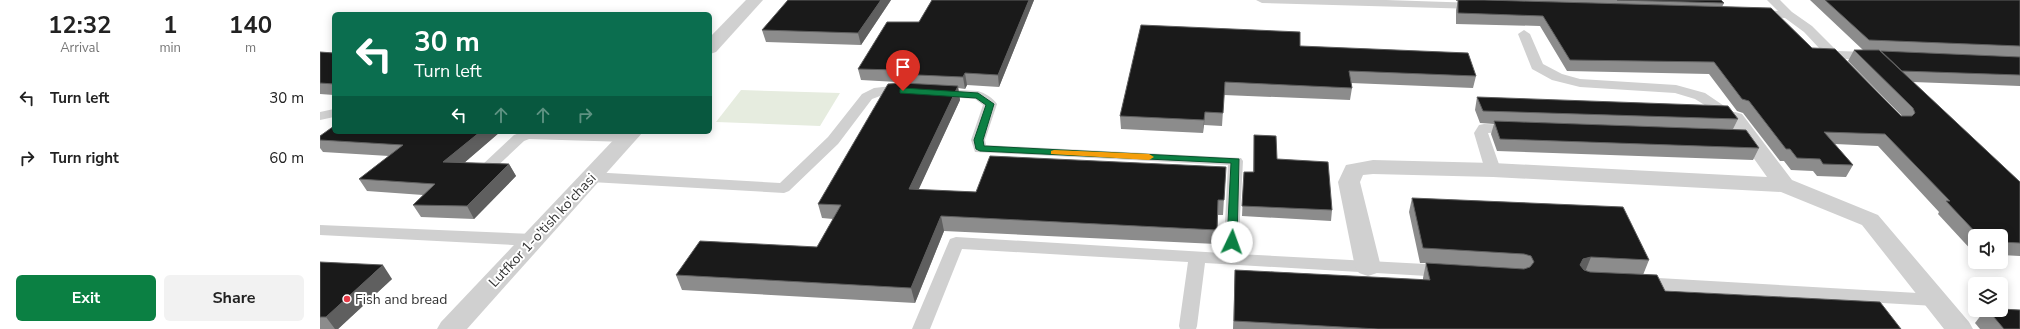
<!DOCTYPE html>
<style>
body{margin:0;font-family:"Nunito Sans",sans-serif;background:#f2f2f2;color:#222;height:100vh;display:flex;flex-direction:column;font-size:15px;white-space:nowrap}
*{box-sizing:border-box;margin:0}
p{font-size:13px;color:#767676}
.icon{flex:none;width:22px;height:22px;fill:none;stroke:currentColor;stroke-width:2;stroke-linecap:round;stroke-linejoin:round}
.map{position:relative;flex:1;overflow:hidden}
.sheet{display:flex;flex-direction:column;background:#fff;width:320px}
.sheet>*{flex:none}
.hud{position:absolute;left:12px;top:12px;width:380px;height:122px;border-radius:6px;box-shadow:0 2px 10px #0003;background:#0b6e4f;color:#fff;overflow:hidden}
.buttons{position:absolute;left:1648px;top:229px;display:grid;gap:8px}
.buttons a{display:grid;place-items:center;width:40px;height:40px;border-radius:6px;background:#fff;box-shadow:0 2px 10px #0003;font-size:20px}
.pin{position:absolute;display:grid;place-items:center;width:34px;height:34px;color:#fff;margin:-41px -17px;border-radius:50% 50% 50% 0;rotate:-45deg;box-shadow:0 0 4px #0007}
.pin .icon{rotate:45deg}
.me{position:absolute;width:44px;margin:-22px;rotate:3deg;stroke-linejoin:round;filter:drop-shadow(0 0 3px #0008)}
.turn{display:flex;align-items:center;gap:14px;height:84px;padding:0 16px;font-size:18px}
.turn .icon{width:52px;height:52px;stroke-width:2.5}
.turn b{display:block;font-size:28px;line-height:34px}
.lanes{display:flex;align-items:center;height:38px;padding:0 16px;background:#0003;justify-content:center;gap:20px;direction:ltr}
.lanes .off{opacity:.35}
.eta{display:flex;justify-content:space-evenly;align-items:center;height:68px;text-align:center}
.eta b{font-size:24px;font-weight:700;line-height:28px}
.primary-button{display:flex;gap:8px;margin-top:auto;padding:8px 16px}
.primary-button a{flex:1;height:46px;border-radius:6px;background:#0b8043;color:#fff;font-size:16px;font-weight:700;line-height:46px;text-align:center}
.primary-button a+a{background:#f2f2f2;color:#222}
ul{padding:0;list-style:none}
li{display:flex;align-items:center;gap:12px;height:60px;padding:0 16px}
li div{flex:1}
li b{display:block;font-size:15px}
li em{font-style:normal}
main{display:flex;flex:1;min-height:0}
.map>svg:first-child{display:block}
</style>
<main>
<section class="sheet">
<div class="eta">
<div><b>12:32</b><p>Arrival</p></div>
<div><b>1</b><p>min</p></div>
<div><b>140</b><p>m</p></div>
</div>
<ul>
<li><svg class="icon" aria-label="left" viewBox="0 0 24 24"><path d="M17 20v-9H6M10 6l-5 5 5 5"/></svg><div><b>Turn left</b></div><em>30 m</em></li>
<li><svg class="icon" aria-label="right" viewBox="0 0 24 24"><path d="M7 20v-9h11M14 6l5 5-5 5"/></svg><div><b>Turn right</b></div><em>60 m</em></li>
</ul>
<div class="primary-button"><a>Exit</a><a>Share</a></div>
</section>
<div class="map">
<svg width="1700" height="329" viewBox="0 0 1700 329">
<rect width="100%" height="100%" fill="#fff"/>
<!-- green -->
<path fill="#e6ecdf" d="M 421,90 L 520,93 L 500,126 L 396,122 Z"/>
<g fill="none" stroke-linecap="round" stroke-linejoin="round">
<!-- lane -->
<g fill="#d0d0d0" fill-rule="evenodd">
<path d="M 936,0 L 1066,0 L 1157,3 L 1163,6 L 1157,9 L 942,3 Z"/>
<path d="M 1447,0 L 1460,0 L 1472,12 L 1492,26 L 1517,51 L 1550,52 L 1556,56 L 1550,60 L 1524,59 L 1526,62 L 1525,65 L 1515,65 L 1484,32 L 1465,18 L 1433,16 L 1431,14 L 1437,10 L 1458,11 Z"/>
<path d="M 1204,30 L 1210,34 L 1223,64 L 1242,74 L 1260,79 L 1356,85 L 1385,93 L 1419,116 L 1417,119 L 1407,119 L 1375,99 L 1355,93 L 1260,87 L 1232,80 L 1212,69 L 1198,34 Z"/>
<path d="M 572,86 L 589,88 L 591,91 L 589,94 L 563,95 L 552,99 L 518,144 L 469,191 L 464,193 L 271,182 L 266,180 L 263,177 L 266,174 L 271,172 L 460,183 L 508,137 L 542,94 L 554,88 Z"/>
<path d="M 620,89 L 658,91 C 665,93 673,98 677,104 L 665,140 L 666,145 L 921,158 L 923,161 L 918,254 L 1124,265 L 1130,267 L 1133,271 L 1130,275 L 1124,277 L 885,263 L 877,326 L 876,329 L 860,329 L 859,326 L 868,262 L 642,249 L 610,329 L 592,329 L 630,239 L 636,237 L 902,253 L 904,242 L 908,165 L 655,152 L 651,140 L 663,105 L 655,99 L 615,96 L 613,93 L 615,90 Z"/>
<path d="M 14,109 L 14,117 L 0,120 L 0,112 Z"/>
<path d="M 1164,124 L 1198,125 L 1200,128 L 1198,131 L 1168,133 L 1181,170 L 1178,173 L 1168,173 L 1165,170 L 1154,133 L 1159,125 Z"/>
<path d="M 202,132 L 307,134 L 312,135 L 314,138 L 312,141 L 307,142 L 209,139 L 204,141 L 172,171 L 162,171 L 159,168 L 162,165 L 194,135 Z"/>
<path d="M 0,225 L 213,234 L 219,236 L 221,240 L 219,244 L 213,246 L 0,235 Z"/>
<path d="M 1321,277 L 1615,294 L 1621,295 L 1624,300 L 1621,305 L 1615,306 L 1321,289 L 1315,287 L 1312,283 L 1315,279 Z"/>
</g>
<!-- street -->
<g fill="#d0d0d0" fill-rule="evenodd">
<path d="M 426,0 L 443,0 L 396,52 L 390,54 L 390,37 Z"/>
<path d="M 1415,112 L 1422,114 L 1472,180 L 1558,215 L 1649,322 L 1653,329 L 1624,329 L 1542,225 L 1461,192 L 1173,177 L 1053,174 L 1043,175 L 1040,182 L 1061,267 L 1057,273 L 1048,276 L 1039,273 L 1035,267 L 1018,182 L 1026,165 L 1053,160 L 1173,163 L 1447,177 L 1405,118 L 1408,114 Z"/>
<path d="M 301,132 L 323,132 L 147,329 L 117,329 L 121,322 Z"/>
</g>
</g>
<!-- wall -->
<g fill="#8c8c8c">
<path d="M 571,0 L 541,45 L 446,42 L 442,30 Z"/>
<path d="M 612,0 L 714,0 L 679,87 L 647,85 L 645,89 L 638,88 L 640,100 L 598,190 L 656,192 L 905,181 L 903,215 L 898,215 L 896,244 L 624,231 L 595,303 L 362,290 L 356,275 L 497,247 L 513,219 L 502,218 L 498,204 L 577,84 L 577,82 L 541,80 L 538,69 L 599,22 Z"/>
<path d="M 1136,0 L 1401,0 L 1404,3 L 1402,7 L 1492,48 L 1581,116 L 1582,116 L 1528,61 L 1534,50 L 1543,50 L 1490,0 L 1700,0 L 1700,86 L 1593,82 L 1700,182 L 1700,256 L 1681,255 L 1681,236 L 1655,236 L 1655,254 L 1618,214 L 1619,212 L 1558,146 L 1515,144 L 1533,165 L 1526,177 L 1497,176 L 1493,171 L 1471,170 L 1464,161 L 1460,161 L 1423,113 L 1417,111 L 1389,74 L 1247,71 L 1220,26 L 1136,24 L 1136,10 L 1138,1 L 1136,1 Z"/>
<path d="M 980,46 L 1156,76 L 1153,88 L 1031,83 L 1032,88 L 1030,100 L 904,95 L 902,126 L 884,125 L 883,133 L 801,129 L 800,116 Z"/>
<path d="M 0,52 L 14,53 L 14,95 L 0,94 Z"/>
<path d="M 1157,97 L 1418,119 L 1413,129 L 1439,148 L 1433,160 L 1177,151 L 1171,134 L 1174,124 L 1160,123 L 1155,110 Z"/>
<path d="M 14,132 L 180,132 L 144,163 L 189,164 L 196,176 L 154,219 L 101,217 L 93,205 L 103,195 L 47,191 L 39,179 L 69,156 L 3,152 L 0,148 L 0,136 Z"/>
<path d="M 934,135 L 957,159 L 1012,210 L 1011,221 L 922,216 L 924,172 L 933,172 Z"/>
<path d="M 1092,198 L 1329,260 L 1323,275 L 1345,291 L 1581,329 L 913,329 L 915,270 L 1103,280 L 1103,278 L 1106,263 L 1100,263 L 1089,212 Z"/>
<path d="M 0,262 L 72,279 L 18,329 L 0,329 Z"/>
<path d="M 1665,310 L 1681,310 L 1700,329 L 1660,329 L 1655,323 Z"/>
</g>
<!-- shaded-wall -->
<g fill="#5f5f5f">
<path d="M 561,0 L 571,0 L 541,45 L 538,33 Z"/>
<path d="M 709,0 L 714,0 L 679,87 L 678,75 Z"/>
<path d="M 645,73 L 647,85 L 645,89 L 643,77 Z"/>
<path d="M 638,86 L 640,100 L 592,204 L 589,189 Z"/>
<path d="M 885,112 L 884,125 L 883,133 L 884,120 Z"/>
<path d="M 160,132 L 180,132 L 130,175 L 123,162 Z"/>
<path d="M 189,164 L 196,176 L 154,219 L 147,206 Z"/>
<path d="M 621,216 L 624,231 L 595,303 L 591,288 Z"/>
<path d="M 1271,257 L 1265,272 L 1260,265 L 1263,259 Z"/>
<path d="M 63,265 L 72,279 L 18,329 L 15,329 L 6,317 Z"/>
</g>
<!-- building -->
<g fill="#1a1a1a" stroke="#5f5f5f">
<path d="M 468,0 L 561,0 L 538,33 L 442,30 Z"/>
<path d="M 612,0 L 709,0 L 678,75 L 645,73 L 643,77 L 575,74 L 577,70 L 538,69 L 567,22 L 599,22 Z"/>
<path d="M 1138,0 L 1164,0 L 1451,8 L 1492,48 L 1515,49 L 1581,116 L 1592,116 L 1595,113 L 1593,108 L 1534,50 L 1559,50 L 1700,182 L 1700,243 L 1681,242 L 1681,236 L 1659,236 L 1626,201 L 1630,201 L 1565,134 L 1504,132 L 1533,165 L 1503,164 L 1500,159 L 1477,158 L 1470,149 L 1466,149 L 1429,101 L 1422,99 L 1394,62 L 1250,60 L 1223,16 L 1138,13 Z"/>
<path d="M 1297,0 L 1401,0 L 1404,3 Z"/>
<path d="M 1505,0 L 1700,0 L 1700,46 L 1549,40 Z"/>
<path d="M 821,25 L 980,32 L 980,46 L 1148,53 L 1156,76 L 1029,71 L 1032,88 L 905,82 L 903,113 L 885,112 L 884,120 L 800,116 Z"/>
<path d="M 1561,51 L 1700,57 L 1700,75 L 1582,71 Z"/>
<path d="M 0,52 L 14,53 L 14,84 L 0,83 Z"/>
<path d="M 583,83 L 638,86 L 589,189 L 656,192 L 670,156 L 906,167 L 904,200 L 898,200 L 897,230 L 621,216 L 591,288 L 356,275 L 380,241 L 497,247 L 521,205 L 498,204 L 568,84 Z"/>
<path d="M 1157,97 L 1408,106 L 1418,119 L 1163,111 Z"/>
<path d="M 1174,121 L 1426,130 L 1439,148 L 1180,139 Z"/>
<path d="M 14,126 L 14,132 L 160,132 L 123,162 L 189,164 L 147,206 L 93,205 L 115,184 L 39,179 L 83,145 L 0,140 L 0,136 Z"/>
<path d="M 934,135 L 956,136 L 957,159 L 1008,162 L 1012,210 L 922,206 L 924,172 L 934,172 Z"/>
<path d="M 1092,198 L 1303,207 L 1329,260 L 1271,257 L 1263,259 L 1260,265 L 1264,270 L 1270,272 L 1337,275 L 1345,291 L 1560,302 L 1581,329 L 1058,329 L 914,321 L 915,270 L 1110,280 L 1106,263 L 1204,269 L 1210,267 L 1214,262 L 1211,256 L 1204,254 L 1103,248 Z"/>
<path d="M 0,262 L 63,265 L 6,317 L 0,317 Z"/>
<path d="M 1681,309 L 1700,310 L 1700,329 L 1684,329 L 1668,310 L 1681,310 Z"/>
</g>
<!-- route -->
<path fill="#0b8043" stroke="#07532c" d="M 583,88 L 658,93 L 674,104 L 663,140 L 664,146 L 919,159 L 917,242 L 912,245 L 907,242 L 911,163 L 660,151 L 656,149 L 654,140 L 666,105 L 656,98 L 580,93 L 580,89 Z"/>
<!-- slow -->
<path fill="#f59e0b" d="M 734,150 L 829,154 L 834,157 L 829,160 L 731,154 L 731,151 Z"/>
<!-- markers -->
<circle fill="#e63946" stroke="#fff" stroke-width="1.5" cx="27" cy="299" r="4"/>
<g text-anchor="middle" stroke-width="4" stroke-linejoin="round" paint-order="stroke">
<!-- street labels -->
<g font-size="14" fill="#333" stroke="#fff">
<text transform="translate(222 230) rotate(-47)" y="5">Lutfkor 1-o'tish ko'chasi</text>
</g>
<!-- poi labels -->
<g font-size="14" fill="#333" stroke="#fff" text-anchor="start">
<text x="35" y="304">Fish and bread</text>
</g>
</g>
</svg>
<div class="buttons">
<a><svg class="icon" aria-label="sound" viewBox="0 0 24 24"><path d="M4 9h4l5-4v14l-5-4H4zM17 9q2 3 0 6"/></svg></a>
<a><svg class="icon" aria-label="layers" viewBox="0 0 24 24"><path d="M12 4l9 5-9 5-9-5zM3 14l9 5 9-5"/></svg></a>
</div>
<div class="pin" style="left:583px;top:91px;background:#d93025"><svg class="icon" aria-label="arrive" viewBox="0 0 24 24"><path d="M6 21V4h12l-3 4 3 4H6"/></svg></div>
<svg class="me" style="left:912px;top:242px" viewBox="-20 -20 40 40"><circle r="19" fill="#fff"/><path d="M0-13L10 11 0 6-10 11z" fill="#0b8043"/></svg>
<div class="hud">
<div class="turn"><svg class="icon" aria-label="left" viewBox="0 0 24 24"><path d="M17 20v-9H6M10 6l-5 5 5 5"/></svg><div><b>30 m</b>Turn left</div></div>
<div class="lanes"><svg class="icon" aria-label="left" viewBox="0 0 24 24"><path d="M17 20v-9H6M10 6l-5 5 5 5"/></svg><svg class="icon off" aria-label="ahead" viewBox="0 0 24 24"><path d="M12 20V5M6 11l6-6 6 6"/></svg><svg class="icon off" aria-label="ahead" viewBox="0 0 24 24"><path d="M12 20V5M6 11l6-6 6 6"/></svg><svg class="icon off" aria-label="right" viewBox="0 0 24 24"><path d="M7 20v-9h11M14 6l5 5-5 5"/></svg></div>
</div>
</div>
</main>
